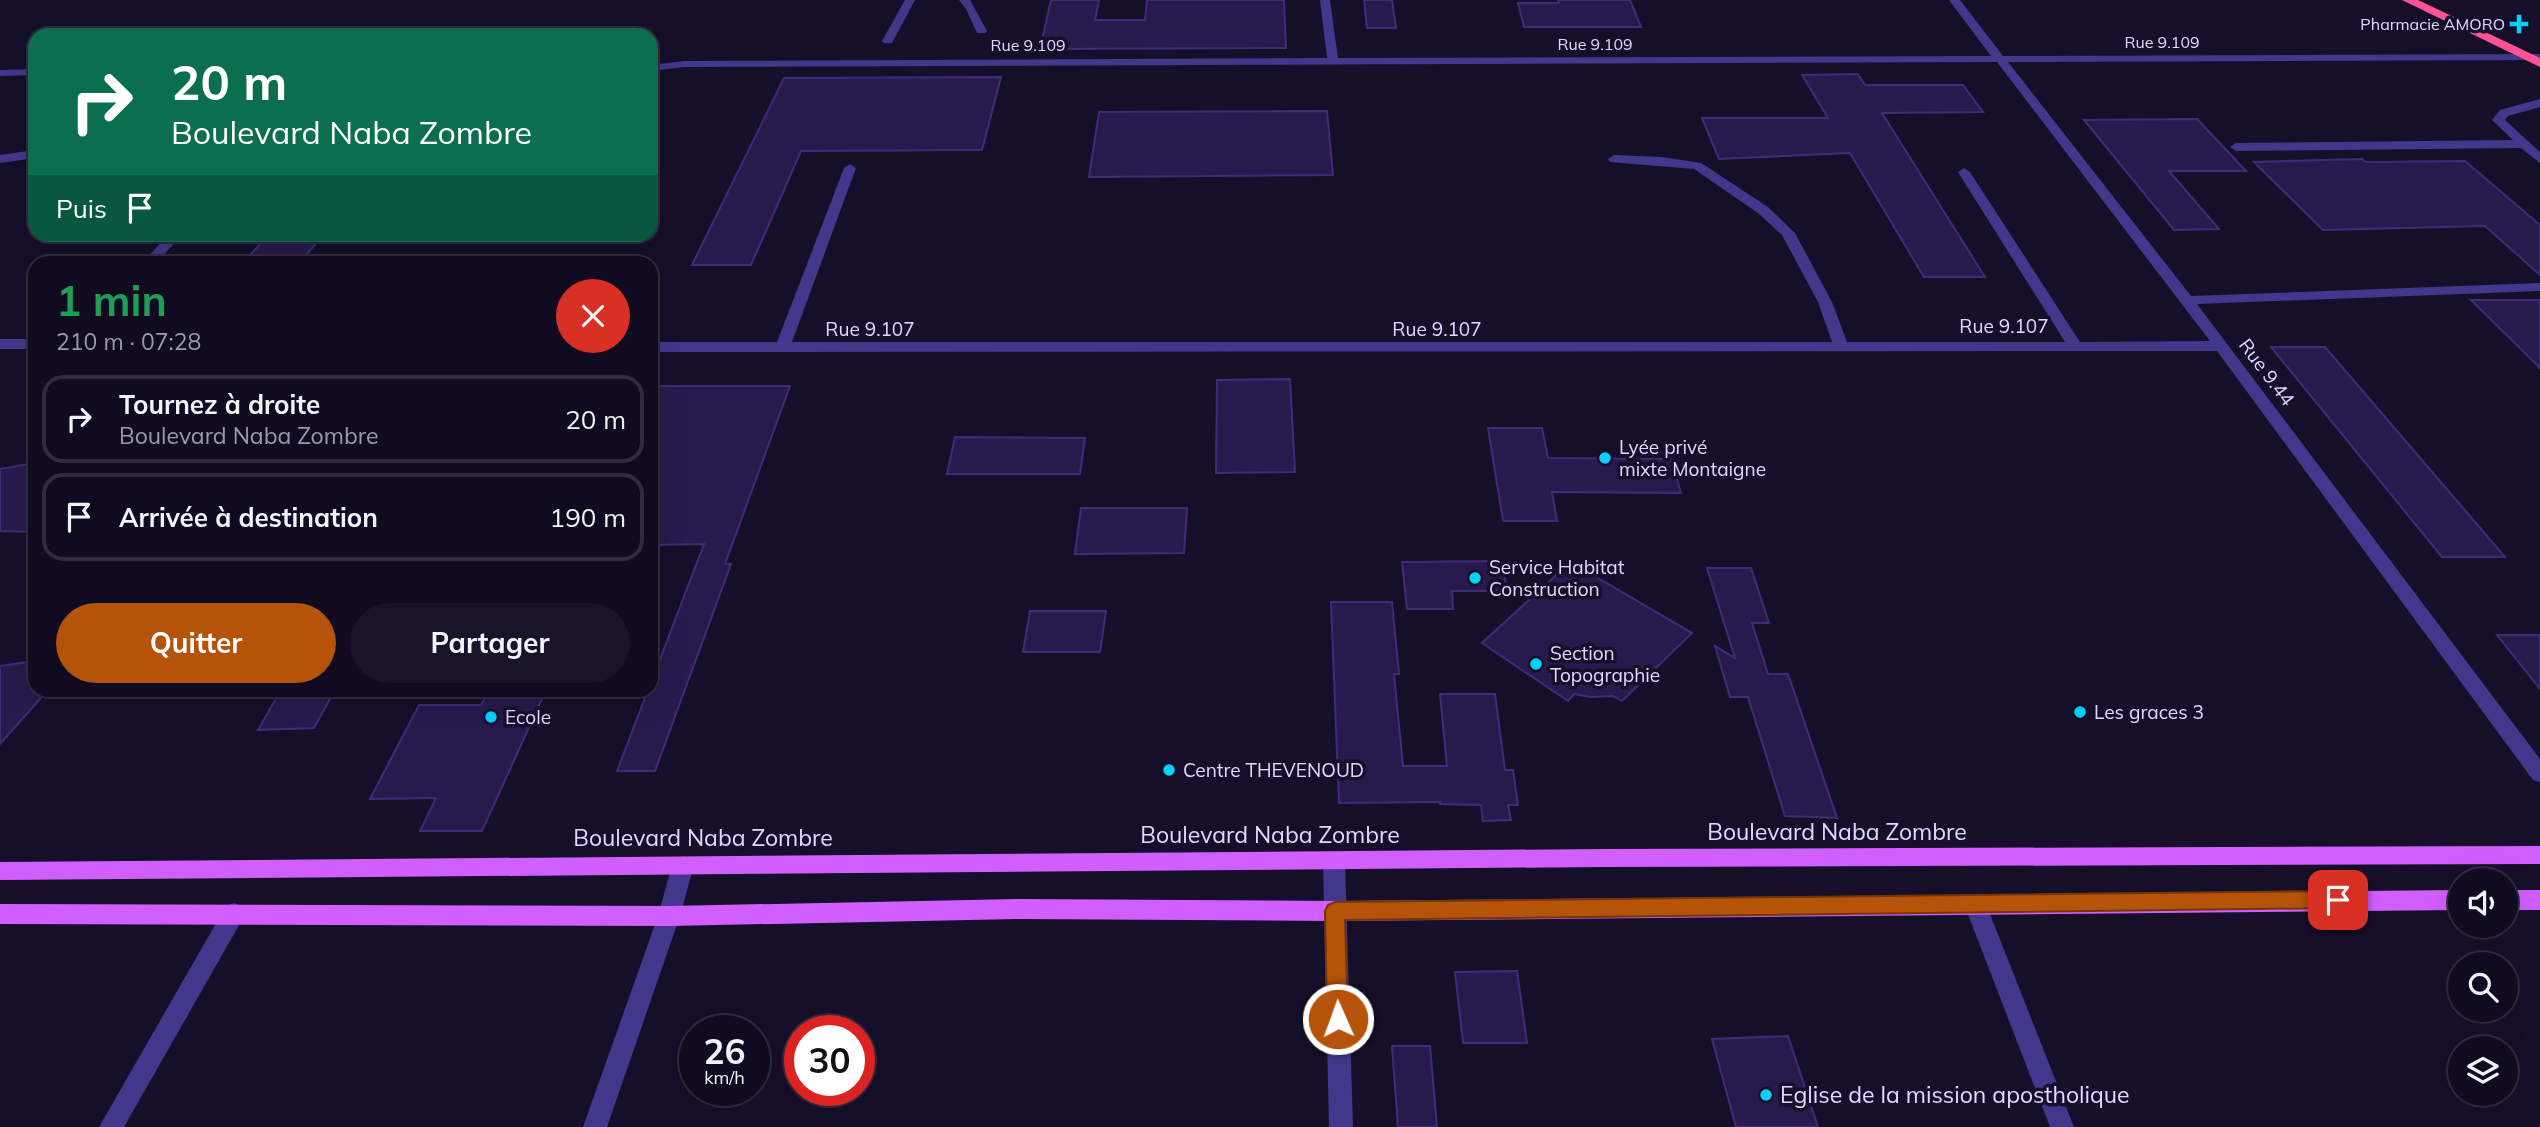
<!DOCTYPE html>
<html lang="fr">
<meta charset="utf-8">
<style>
body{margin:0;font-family:Mulish,sans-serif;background:#191429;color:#f1f3f6;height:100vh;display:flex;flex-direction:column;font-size:26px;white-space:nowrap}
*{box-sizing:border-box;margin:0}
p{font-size:23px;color:#9c9ba5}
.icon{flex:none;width:38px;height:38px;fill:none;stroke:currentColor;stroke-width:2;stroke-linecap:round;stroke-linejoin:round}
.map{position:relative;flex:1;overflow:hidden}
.drawer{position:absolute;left:28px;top:256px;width:630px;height:441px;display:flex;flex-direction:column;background:#100b20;border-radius:21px;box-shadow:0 7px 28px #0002,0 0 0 2px #302b3e}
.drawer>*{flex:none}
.guide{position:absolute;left:28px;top:28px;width:630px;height:214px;border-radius:21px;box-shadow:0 7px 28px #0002,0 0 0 2px #302b3e;background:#0b6e4f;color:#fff;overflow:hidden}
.fabs{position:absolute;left:2448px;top:868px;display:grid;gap:14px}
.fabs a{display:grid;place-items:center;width:70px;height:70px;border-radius:50%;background:#100b20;box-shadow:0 7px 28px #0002,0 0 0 2px #302b3e;font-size:35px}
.speed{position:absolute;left:679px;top:1015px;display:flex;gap:14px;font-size:35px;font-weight:700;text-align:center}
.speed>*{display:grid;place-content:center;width:91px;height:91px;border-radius:50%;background:#100b20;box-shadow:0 7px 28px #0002,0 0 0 2px #302b3e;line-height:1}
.speed small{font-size:18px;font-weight:400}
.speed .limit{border:10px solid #d22;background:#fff;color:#111}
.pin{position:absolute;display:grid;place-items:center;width:60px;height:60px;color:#fff;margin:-30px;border-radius:14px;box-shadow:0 4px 10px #0006}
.me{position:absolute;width:77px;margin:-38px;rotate:358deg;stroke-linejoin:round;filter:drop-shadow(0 0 5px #0008)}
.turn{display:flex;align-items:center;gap:24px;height:147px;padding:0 28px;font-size:32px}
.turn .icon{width:91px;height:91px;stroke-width:2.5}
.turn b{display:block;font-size:49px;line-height:60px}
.then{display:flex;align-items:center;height:66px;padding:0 28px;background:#0003;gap:14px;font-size:26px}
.round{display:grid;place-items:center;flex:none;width:74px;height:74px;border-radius:37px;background:#191429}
.headline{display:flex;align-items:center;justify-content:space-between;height:119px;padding:0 28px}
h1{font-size:42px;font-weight:700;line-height:52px;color:#1e9e55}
.action{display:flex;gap:14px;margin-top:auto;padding:14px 28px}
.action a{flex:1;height:80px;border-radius:42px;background:#b45309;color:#fff;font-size:28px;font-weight:700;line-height:80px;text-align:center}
.action a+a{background:#191429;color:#f1f3f6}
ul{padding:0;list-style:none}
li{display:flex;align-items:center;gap:21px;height:88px;margin:0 14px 10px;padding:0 14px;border:4px solid #302b3e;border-radius:21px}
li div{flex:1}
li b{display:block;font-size:26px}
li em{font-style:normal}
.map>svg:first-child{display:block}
</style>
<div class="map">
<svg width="2540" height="1127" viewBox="0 0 2540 1127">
<rect width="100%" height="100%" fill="#160f2a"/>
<!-- building -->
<g fill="#281a4c" stroke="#412b79" stroke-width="2">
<path d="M 1051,0 L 1099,0 L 1095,20 L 1145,20 L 1147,0 L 1284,0 L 1286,48 L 1040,49 Z"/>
<path d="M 1364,0 L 1392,0 L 1396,28 L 1367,28 Z"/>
<path d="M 1558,0 L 1630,0 L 1641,27 L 1524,27 L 1518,3 L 1559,3 Z"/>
<path d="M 1858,74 L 1865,85 L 1963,85 L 1983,112 L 1882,113 L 1985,277 L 1924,277 L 1850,153 L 1719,159 L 1702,118 L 1828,118 L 1802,75 Z"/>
<path d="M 1001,77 L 982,150 L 801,151 L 751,265 L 692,265 L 784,78 Z"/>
<path d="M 1327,111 L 1333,175 L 1089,177 L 1099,112 Z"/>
<path d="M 2197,119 L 2246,171 L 2169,171 L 2219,229 L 2174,230 L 2084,120 Z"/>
<path d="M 2362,159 L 2365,162 L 2465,161 L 2540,225 L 2540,275 L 2485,226 L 2323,230 L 2254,162 Z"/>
<path d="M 269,234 L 324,234 L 300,262 L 244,262 Z"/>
<path d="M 2471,300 L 2540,300 L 2540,368 Z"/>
<path d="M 2271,347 L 2325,347 L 2505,557 L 2442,557 Z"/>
<path d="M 1290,379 L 1295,472 L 1216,473 L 1217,380 Z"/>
<path d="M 657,386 L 790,386 L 725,564 L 731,564 L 655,771 L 617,771 L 648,690 L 651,690 L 651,683 L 704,544 L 651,545 L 651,400 Z"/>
<path d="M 1488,428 L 1542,428 L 1548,458 L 1671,459 L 1681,493 L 1552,492 L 1557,521 L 1503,521 Z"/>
<path d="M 955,437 L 1085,438 L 1080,474 L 947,474 Z"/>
<path d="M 35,463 L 35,532 L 0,531 L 0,469 Z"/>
<path d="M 1081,508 L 1187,508 L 1184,553 L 1075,554 Z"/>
<path d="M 1502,561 L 1507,591 L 1452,591 L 1453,609 L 1407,609 L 1402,562 Z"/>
<path d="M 1566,566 L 1579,567 L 1692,633 L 1622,701 L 1613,696 L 1591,697 L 1574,694 L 1568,701 L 1482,643 Z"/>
<path d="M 1707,568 L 1751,568 L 1769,623 L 1752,623 L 1768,674 L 1788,674 L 1837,818 L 1785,816 L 1748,697 L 1730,697 L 1715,646 L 1735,658 Z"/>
<path d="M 1331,602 L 1392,602 L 1399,674 L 1394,674 L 1403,766 L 1447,766 L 1440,694 L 1495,694 L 1505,770 L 1513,770 L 1518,805 L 1508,805 L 1511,820 L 1483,821 L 1481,805 L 1440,804 L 1440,802 L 1339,803 Z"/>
<path d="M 1030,611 L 1106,611 L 1100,652 L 1023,652 Z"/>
<path d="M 2497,635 L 2540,635 L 2540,689 Z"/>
<path d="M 35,661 L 35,690 L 48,690 L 0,744 L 0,666 Z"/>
<path d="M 281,690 L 335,690 L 314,728 L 258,730 Z"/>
<path d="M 489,690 L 546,690 L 482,831 L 420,831 L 436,798 L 370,799 L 419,705 L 481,705 Z"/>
<path d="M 1517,971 L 1527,1043 L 1463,1043 L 1455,972 Z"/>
<path d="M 1788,1036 L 1818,1127 L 1736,1127 L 1712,1039 Z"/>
<path d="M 1392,1046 L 1430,1046 L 1437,1127 L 1398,1127 Z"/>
</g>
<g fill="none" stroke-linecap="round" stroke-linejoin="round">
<!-- minor -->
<g fill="#42378b" fill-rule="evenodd">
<path d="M 905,0 L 915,0 L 892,43 L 884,43 L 882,41 Z"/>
<path d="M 959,0 L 970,0 L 987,31 L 985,33 L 977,33 L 966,9 Z"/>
<path d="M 1320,0 L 1330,0 L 1338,58 L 1991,56 L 1949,0 L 1960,0 L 2003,56 L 2540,54 L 2540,60 L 2008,62 L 2191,296 L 2540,283 L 2540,291 L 2197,304 L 2540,759 L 2540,782 L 2533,780 L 2217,351 L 651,352 L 651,342 L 777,342 L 844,168 L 850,164 L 856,168 L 792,342 L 1832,342 L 1818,302 L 1782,235 L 1758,213 L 1694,169 L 1610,162 L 1608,159 L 1614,155 L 1662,157 L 1701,163 L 1768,207 L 1795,233 L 1832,302 L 1847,342 L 2065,342 L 1958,172 L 1964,168 L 1970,172 L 2080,342 L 2210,341 L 1997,62 L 684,67 L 651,71 L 651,65 L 684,61 L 1327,58 Z"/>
<path d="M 35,69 L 35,75 L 0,76 L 0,70 Z"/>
<path d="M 2540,99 L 2540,107 L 2508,116 L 2505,120 L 2540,152 L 2540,163 L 2521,148 L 2236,151 L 2230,147 L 2236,143 L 2513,140 L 2492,120 L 2500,110 Z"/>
<path d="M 35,150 L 35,158 L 0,163 L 0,155 Z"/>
<path d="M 169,234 L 183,234 L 157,262 L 143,262 Z"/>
<rect x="0" y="339" width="35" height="10"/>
<path d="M 1334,852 L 1341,855 L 1345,861 L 1353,1127 L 1329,1127 L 1323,861 L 1327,855 Z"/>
<path d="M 683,856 L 690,859 L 694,865 L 680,916 L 607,1127 L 583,1127 L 658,916 L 672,865 L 676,859 Z"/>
<path d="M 1975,894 L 1983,897 L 1986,904 L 2074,1127 L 2050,1127 L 1964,904 L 1967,897 Z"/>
<path d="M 234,903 L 242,906 L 245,913 L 242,920 L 124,1127 L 99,1127 L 226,906 Z"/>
</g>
<!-- major -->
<g fill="#d15fff" fill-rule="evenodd">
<path d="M 2540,846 L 2540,864 L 1603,867 L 0,880 L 0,862 L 1603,849 Z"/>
<path d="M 2460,890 L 2460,910 L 1335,921 L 1018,919 L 669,926 L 0,924 L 0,904 L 669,906 L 1018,899 L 1335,901 Z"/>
<rect x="2506" y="890" width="34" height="20"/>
</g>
<!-- highway -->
<path fill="#ff5396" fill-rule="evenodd" d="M 2402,0 L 2418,0 L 2540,58 L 2540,67 Z"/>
</g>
<!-- route -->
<path fill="#b45309" stroke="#753606" stroke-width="2" d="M 2338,891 L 2345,894 L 2348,900 L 2345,906 L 2338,908 L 1345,920 L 1348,1019 L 1345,1026 L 1338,1029 L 1330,1026 L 1327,1019 L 1325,911 L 1328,905 L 1335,902 Z"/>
<!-- markers -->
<g fill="#04d0ff" stroke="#160f2a" stroke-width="2.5">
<path d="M2515.5 13.5h7v7h7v7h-7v7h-7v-7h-7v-7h7z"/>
<circle cx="1605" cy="458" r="7"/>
<circle cx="1475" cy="578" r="7"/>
<circle cx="1536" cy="664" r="7"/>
<circle cx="2080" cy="712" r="7"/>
<circle cx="491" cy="717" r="7"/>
<circle cx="1169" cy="770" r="7"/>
<circle cx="1766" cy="1095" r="7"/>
</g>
<g text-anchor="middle" stroke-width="7" stroke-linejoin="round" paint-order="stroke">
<!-- far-poi labels -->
<g font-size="16" fill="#e0d8ff" stroke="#160f2a" text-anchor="end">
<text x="2505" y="30">Pharmacie AMORO</text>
</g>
<!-- far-street labels -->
<g font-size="16" fill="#e0d8ff" stroke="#160f2a">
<text x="2162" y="48">Rue 9.109</text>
<text x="1595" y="50">Rue 9.109</text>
<text x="1028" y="51">Rue 9.109</text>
</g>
<!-- street labels -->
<g font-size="19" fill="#e0d8ff" stroke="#160f2a">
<text x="2004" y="333">Rue 9.107</text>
<text x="870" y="336">Rue 9.107</text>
<text x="1437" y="336">Rue 9.107</text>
<text transform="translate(2267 372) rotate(53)" y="7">Rue 9.44</text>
</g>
<!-- poi labels -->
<g font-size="19" fill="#e0d8ff" stroke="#160f2a" text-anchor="start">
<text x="1619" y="454">Lyée privé<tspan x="1619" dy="22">mixte Montaigne</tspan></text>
<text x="1489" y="574">Service Habitat<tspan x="1489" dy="22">Construction</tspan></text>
<text x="1550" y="660">Section<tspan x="1550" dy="22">Topographie</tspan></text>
<text x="2094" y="719">Les graces 3</text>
<text x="505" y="724">Ecole</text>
<text x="1183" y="777">Centre THEVENOUD</text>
</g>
<!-- near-street labels -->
<g font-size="23" fill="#e0d8ff" stroke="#160f2a">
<text x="1837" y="840">Boulevard Naba Zombre</text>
<text x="1270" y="843">Boulevard Naba Zombre</text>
<text x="703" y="846">Boulevard Naba Zombre</text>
</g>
<!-- near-poi labels -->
<g font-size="23" fill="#e0d8ff" stroke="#160f2a" text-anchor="start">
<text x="1780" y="1103">Eglise de la mission apostholique</text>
</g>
</g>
</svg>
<div class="fabs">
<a><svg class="icon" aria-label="sound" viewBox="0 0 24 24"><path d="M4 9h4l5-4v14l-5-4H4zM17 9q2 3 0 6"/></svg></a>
<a><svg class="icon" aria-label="search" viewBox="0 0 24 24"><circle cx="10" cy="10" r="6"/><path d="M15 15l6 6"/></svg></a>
<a><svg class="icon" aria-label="layers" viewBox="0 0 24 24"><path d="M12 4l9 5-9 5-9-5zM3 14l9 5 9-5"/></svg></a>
</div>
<div class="speed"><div>26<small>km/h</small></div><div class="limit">30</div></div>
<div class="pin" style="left:2338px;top:900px;background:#d93025"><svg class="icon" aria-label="arrive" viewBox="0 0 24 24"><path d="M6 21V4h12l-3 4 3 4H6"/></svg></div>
<svg class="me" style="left:1338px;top:1019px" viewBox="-20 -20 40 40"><circle r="17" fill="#b45309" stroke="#fff" stroke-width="3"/><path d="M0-11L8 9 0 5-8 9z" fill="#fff"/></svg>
<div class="guide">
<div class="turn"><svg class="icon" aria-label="right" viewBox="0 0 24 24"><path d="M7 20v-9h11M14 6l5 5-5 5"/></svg><div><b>20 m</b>Boulevard Naba Zombre</div></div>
<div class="then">Puis<svg class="icon" aria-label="arrive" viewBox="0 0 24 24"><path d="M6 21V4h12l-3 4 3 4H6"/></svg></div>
</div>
<section class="drawer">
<div class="headline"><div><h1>1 min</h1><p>210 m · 07:28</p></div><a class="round" style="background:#d93025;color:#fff"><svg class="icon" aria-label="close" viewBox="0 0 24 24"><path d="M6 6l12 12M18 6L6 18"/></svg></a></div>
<ul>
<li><svg class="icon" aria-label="right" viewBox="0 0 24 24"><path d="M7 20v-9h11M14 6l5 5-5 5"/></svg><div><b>Tournez à droite</b><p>Boulevard Naba Zombre</p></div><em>20 m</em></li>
<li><svg class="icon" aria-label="arrive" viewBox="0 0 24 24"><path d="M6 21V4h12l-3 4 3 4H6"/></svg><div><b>Arrivée à destination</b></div><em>190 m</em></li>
</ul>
<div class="action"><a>Quitter</a><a>Partager</a></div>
</section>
</div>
